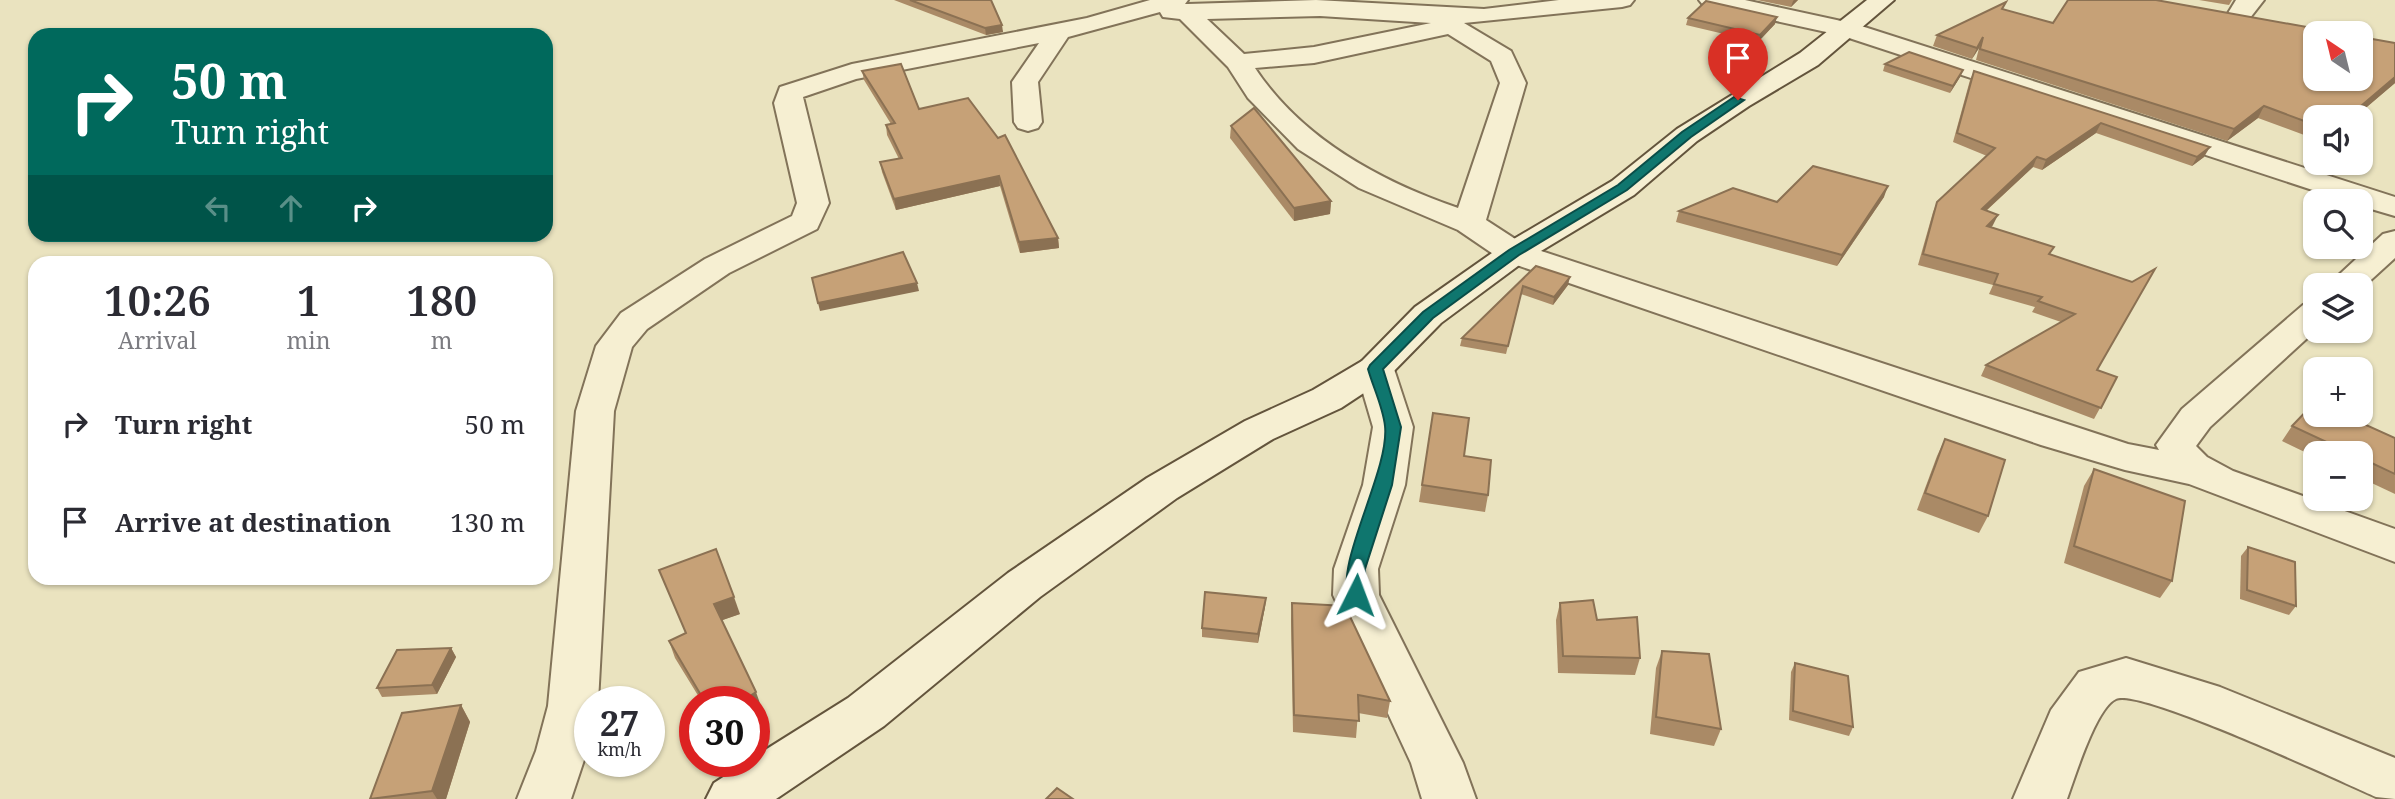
<!DOCTYPE html>
<meta charset="utf-8">
<style>
body{margin:0;font-family:"Noto Serif",serif;background:#f2f2f3;color:#2b2b33;height:100vh;display:flex;flex-direction:column;font-size:26px;white-space:nowrap}
*{box-sizing:border-box;margin:0}
p{font-size:23px;color:#7c7c81}
.icon{flex:none;width:38px;height:38px;fill:none;stroke:currentColor;stroke-width:2;stroke-linecap:round;stroke-linejoin:round}
.map{position:relative;flex:1;overflow:hidden}
.drawer{position:absolute;left:28px;top:256px;width:525px;height:329px;display:flex;flex-direction:column;background:#fff;border-radius:21px;box-shadow:0 2px 5px #0004}
.drawer>*{flex:none}
.top-card{position:absolute;left:28px;top:28px;width:525px;height:214px;border-radius:21px;box-shadow:0 2px 5px #0004;background:#00695c;color:#fff;overflow:hidden}
.needle{width:46px;rotate:325deg}
.tools{position:absolute;left:2303px;top:21px;display:grid;gap:14px}
.tools a{display:grid;place-items:center;width:70px;height:70px;border-radius:14px;background:#fff;box-shadow:0 2px 5px #0004;font-size:35px}
.speed{position:absolute;left:574px;top:686px;display:flex;gap:14px;font-size:35px;font-weight:700;text-align:center}
.speed>*{display:grid;place-content:center;width:91px;height:91px;border-radius:50%;background:#fff;box-shadow:0 2px 5px #0004;line-height:1}
.speed small{font-size:18px;font-weight:400}
.speed .limit{border:10px solid #d22;background:#fff;color:#111}
.pin{position:absolute;display:grid;place-items:center;width:60px;height:60px;color:#fff;margin:-72px -30px;border-radius:50% 50% 50% 0;rotate:-45deg;box-shadow:0 0 7px #0007}
.pin .icon{rotate:45deg}
.me{position:absolute;width:77px;margin:-38px;rotate:3deg;stroke-linejoin:round;filter:drop-shadow(0 0 5px #0008)}
.turn{display:flex;align-items:center;gap:24px;height:147px;padding:0 28px;font-size:32px}
.turn .icon{width:91px;height:91px;stroke-width:2.5}
.turn b{display:block;font-size:49px;line-height:60px}
.lanes{display:flex;align-items:center;height:66px;padding:0 28px;background:#0003;justify-content:center;gap:35px;direction:ltr}
.lanes .off{opacity:.35}
.eta{display:flex;justify-content:space-evenly;align-items:center;height:119px;text-align:center}
.eta b{font-size:42px;font-weight:600;line-height:49px}
ul{padding:0;list-style:none}
li{display:flex;align-items:center;gap:21px;height:98px;padding:0 28px}
li div{flex:1}
li b{display:block;font-size:26px}
li em{font-style:normal}
.map>svg:first-child{display:block}
</style>
<div class="map">
<svg width="2395" height="799" viewBox="0 0 2395 799">
<rect width="100%" height="100%" fill="#eae3bf"/>
<g fill="none" stroke-linecap="round" stroke-linejoin="round">
<!-- street casing -->
<g stroke="#827359" stroke-width="4">
<g id="street">
<path d="M 1150,0 L 1188,0 L 1185,4 L 1188,4 L 1316,0 L 1484,9 L 1559,0 L 1634,0 L 1630,5 L 1622,7 L 1464,23 L 1511,51 L 1526,83 L 1486,220 L 1526,246 L 2128,444 L 2159,450 L 2156,445 L 2182,409 L 2303,305 L 2315,301 L 2315,331 L 2210,427 L 2196,446 L 2207,457 L 2233,471 L 2395,529 L 2395,562 L 2189,484 L 2125,470 L 2041,445 L 1502,260 L 1458,230 L 1359,188 L 1298,149 L 1248,98 L 1228,67 L 1180,19 L 1163,17 L 1160,12 L 1068,37 L 1038,82 L 1042,122 L 1038,128 L 1028,131 L 1018,128 L 1014,122 L 1012,82 L 1039,43 L 856,79 L 803,97 L 829,203 L 817,229 L 729,273 L 647,329 L 632,347 L 614,411 L 598,702 L 590,702 L 590,742 L 571,799 L 517,799 L 536,751 L 548,706 L 576,411 L 596,346 L 621,313 L 705,259 L 792,216 L 797,203 L 774,103 L 780,87 L 852,64 L 1087,18 ZM 1320,16 L 1431,23 L 1314,47 L 1244,54 L 1207,19 ZM 1448,34 L 1491,61 L 1500,83 L 1458,208 C 1380,181 1302,139 1255,68 L 1314,63 Z"/>
<path d="M 1699,0 L 1745,0 L 1855,24 L 2395,197 L 2395,216 L 2361,206 L 2361,201 L 2346,201 L 1840,35 L 1703,5 Z"/>
<path d="M 2236,0 L 2264,0 L 2246,23 L 2228,23 L 2225,18 Z"/>
<path d="M 2395,231 L 2395,258 L 2361,289 L 2361,285 L 2328,285 L 2383,234 Z"/>
<path d="M 1375,358 L 1388,361 L 1394,369 L 1413,427 L 1405,485 L 1378,569 L 1379,595 L 1463,763 L 1476,799 L 1422,799 L 1411,763 L 1333,595 L 1334,569 L 1363,485 L 1373,427 L 1356,369 L 1362,361 Z"/>
<path d="M 2126,658 L 2220,687 L 2395,758 L 2395,799 L 2376,797 C 2340,781 2141,688 2116,699 C 2096,708 2075,777 2067,799 L 2013,799 L 2051,710 L 2079,672 Z"/>
</g>
</g>
<!-- secondary casing -->
<g stroke="#63543c" stroke-width="4">
<path id="secondary" d="M 1867,0 L 1894,0 L 1818,65 L 1749,106 L 1697,141 L 1634,195 L 1526,260 L 1441,323 L 1388,377 L 1341,408 L 1273,439 L 1177,498 L 1040,597 L 884,726 L 776,799 L 706,799 L 714,783 L 748,761 L 754,761 L 754,757 L 848,698 L 1008,573 L 1147,478 L 1245,421 L 1313,390 L 1362,361 L 1415,307 L 1502,246 L 1612,181 L 1677,129 L 1800,53 Z"/>
</g>
<!-- street -->
<use href="#street" fill="#f6efd2" fill-rule="evenodd"/>
<!-- secondary -->
<use href="#secondary" fill="#f6efd2" fill-rule="evenodd"/>
</g>
<!-- wall -->
<g fill="#aa8a66">
<path d="M 894,0 L 991,0 L 1003,32 L 986,35 Z"/>
<path d="M 1757,0 L 1798,0 L 1791,7 Z"/>
<path d="M 2199,0 L 2232,0 L 2229,5 Z"/>
<path d="M 2003,9 L 2053,23 L 2395,83 L 2355,117 L 2315,117 L 2315,139 L 2258,118 L 2227,141 L 1976,60 L 1979,48 L 1972,59 L 1933,46 L 1937,35 Z"/>
<path d="M 1688,18 L 1775,24 L 1758,42 L 1686,25 Z"/>
<path d="M 1885,64 L 1963,70 L 1960,77 L 1950,93 L 1883,71 Z"/>
<path d="M 862,71 L 919,109 L 968,98 L 1058,238 L 1059,248 L 1020,253 L 1000,186 L 896,210 L 882,172 L 880,162 L 899,159 L 887,135 L 886,125 L 891,124 L 864,80 Z"/>
<path d="M 1974,71 L 2204,157 L 2192,166 L 2096,133 L 2042,170 L 2033,167 L 1986,211 L 1993,225 L 1991,227 L 2051,255 L 2098,370 L 2117,377 L 2094,419 L 1981,376 L 1986,365 L 2061,322 L 2032,312 L 2035,307 L 1989,294 L 1993,285 L 1918,265 L 1933,212 L 1937,202 L 1987,156 L 1953,142 L 1970,80 Z"/>
<path d="M 1231,126 L 1331,201 L 1330,214 L 1294,221 L 1230,138 Z"/>
<path d="M 1884,197 L 1837,266 L 1676,222 L 1679,211 L 1777,202 Z"/>
<path d="M 1536,266 L 1568,285 L 1553,305 L 1521,294 L 1506,354 L 1460,346 L 1462,338 Z"/>
<path d="M 1433,413 L 1488,495 L 1485,512 L 1419,502 Z"/>
<path d="M 2292,426 L 2395,438 L 2395,494 L 2361,478 L 2361,453 L 2315,453 L 2315,457 L 2282,441 Z"/>
<path d="M 1945,439 L 1988,516 L 1979,533 L 1917,510 L 1937,456 Z"/>
<path d="M 2094,469 L 2172,581 L 2160,598 L 2064,563 L 2084,486 Z"/>
<path d="M 2248,547 L 2296,606 L 2289,615 L 2240,599 L 2241,556 Z"/>
<path d="M 659,570 L 740,614 L 722,620 L 762,709 L 754,714 L 754,702 L 702,702 L 675,658 L 669,641 L 686,634 Z"/>
<path d="M 1266,598 L 1265,607 L 1258,643 L 1202,637 L 1202,628 Z"/>
<path d="M 1292,603 L 1390,701 L 1387,718 L 1358,713 L 1356,738 L 1293,732 L 1291,620 Z"/>
<path d="M 1560,603 L 1597,620 L 1640,658 L 1635,675 L 1558,673 L 1556,620 Z"/>
<path d="M 451,648 L 456,657 L 437,694 L 382,697 L 377,688 Z"/>
<path d="M 1662,651 L 1721,729 L 1714,746 L 1650,734 L 1656,668 Z"/>
<path d="M 1795,663 L 1853,727 L 1849,736 L 1789,720 L 1791,672 Z"/>
<path d="M 461,705 L 470,722 L 446,799 L 370,799 Z"/>
</g>
<!-- shaded-wall -->
<g fill="#8b7153">
<path d="M 1794,0 L 1798,0 L 1791,7 L 1793,1 Z"/>
<path d="M 1777,17 L 1775,24 L 1758,42 L 1760,35 Z"/>
<path d="M 1002,25 L 1003,32 L 986,35 L 985,28 Z"/>
<path d="M 1983,37 L 1979,48 L 1972,59 L 1977,48 Z"/>
<path d="M 1963,70 L 1960,77 L 1950,93 L 1953,86 Z"/>
<path d="M 2395,77 L 2395,83 L 2355,117 L 2348,117 Z"/>
<path d="M 2264,106 L 2258,118 L 2227,141 L 2234,129 Z"/>
<path d="M 2101,123 L 2096,133 L 2042,170 L 2046,160 Z"/>
<path d="M 2210,147 L 2204,157 L 2192,166 L 2197,157 Z"/>
<path d="M 2037,157 L 2033,167 L 1977,219 L 1982,209 Z"/>
<path d="M 999,176 L 1000,186 L 896,210 L 894,199 Z"/>
<path d="M 1888,186 L 1884,197 L 1837,266 L 1842,255 Z"/>
<path d="M 1331,201 L 1330,214 L 1294,221 L 1294,208 Z"/>
<path d="M 1998,215 L 1993,225 L 1983,236 L 1987,226 Z"/>
<path d="M 1058,238 L 1059,248 L 1020,253 L 1019,242 Z"/>
<path d="M 1570,277 L 1568,285 L 1553,305 L 1554,297 Z"/>
<path d="M 917,283 L 919,291 L 820,311 L 818,303 Z"/>
<path d="M 734,597 L 740,614 L 720,621 L 714,604 Z"/>
<path d="M 1266,598 L 1265,607 L 1258,643 L 1258,634 Z"/>
<path d="M 451,648 L 456,657 L 437,694 L 432,685 Z"/>
<path d="M 756,692 L 762,709 L 754,714 L 754,702 L 741,702 Z"/>
<path d="M 461,705 L 470,722 L 446,799 L 437,799 L 432,791 Z"/>
</g>
<!-- building -->
<g fill="#c6a177" stroke="#8b7153" stroke-width="2">
<path d="M 910,0 L 991,0 L 1002,25 L 985,28 Z"/>
<path d="M 2068,0 L 2156,0 L 2340,33 L 2315,33 L 2315,79 L 2361,79 L 2361,37 L 2395,43 L 2395,77 L 2348,117 L 2315,117 L 2315,125 L 2264,106 L 2234,129 L 1980,49 L 1983,37 L 1977,48 L 1937,35 L 2006,2 L 2002,9 L 2053,23 Z"/>
<path d="M 1706,1 L 1777,17 L 1760,35 L 1688,18 Z"/>
<path d="M 1909,52 L 1963,70 L 1953,86 L 1885,64 Z"/>
<path d="M 901,64 L 919,109 L 968,98 L 998,138 L 1005,135 L 1058,238 L 1019,242 L 999,176 L 894,199 L 880,162 L 902,158 L 886,125 L 895,123 L 862,71 Z"/>
<path d="M 1974,71 L 2210,147 L 2197,157 L 2101,123 L 2046,160 L 2037,157 L 1982,209 L 1998,215 L 1987,226 L 2054,247 L 2049,254 L 2132,282 L 2155,269 L 2097,370 L 2117,377 L 2101,408 L 1986,365 L 2075,314 L 2038,301 L 2042,297 L 1994,284 L 1998,274 L 1923,254 L 1937,202 L 1995,148 L 1957,133 Z"/>
<path d="M 1254,108 L 1331,201 L 1294,208 L 1231,126 Z"/>
<path d="M 1813,166 L 1888,186 L 1842,255 L 1679,211 L 1733,188 L 1777,202 Z"/>
<path d="M 903,252 L 917,283 L 818,303 L 812,278 Z"/>
<path d="M 1536,266 L 1570,277 L 1554,297 L 1523,286 L 1508,346 L 1462,338 Z"/>
<path d="M 2315,402 L 2315,415 L 2344,415 L 2395,438 L 2395,474 L 2361,458 L 2361,453 L 2350,453 L 2292,426 Z"/>
<path d="M 1433,413 L 1469,418 L 1464,456 L 1491,460 L 1488,495 L 1422,485 Z"/>
<path d="M 1945,439 L 2005,460 L 1988,516 L 1925,493 Z"/>
<path d="M 2094,469 L 2185,501 L 2172,581 L 2074,546 Z"/>
<path d="M 2248,547 L 2295,562 L 2296,606 L 2247,590 Z"/>
<path d="M 716,549 L 734,597 L 714,604 L 756,692 L 741,702 L 705,702 L 669,641 L 686,633 L 659,570 Z"/>
<path d="M 1205,592 L 1266,598 L 1258,634 L 1202,628 Z"/>
<path d="M 1593,600 L 1597,620 L 1637,617 L 1640,658 L 1563,656 L 1560,603 Z"/>
<path d="M 1292,603 L 1345,606 L 1390,701 L 1358,695 L 1359,721 L 1294,715 Z"/>
<path d="M 451,648 L 432,685 L 377,688 L 397,650 Z"/>
<path d="M 1662,651 L 1709,654 L 1721,729 L 1656,717 Z"/>
<path d="M 1795,663 L 1848,676 L 1853,727 L 1793,711 Z"/>
<path d="M 461,705 L 432,791 L 370,799 L 402,713 Z"/>
<path d="M 1057,788 L 1073,799 L 1046,799 Z"/>
</g>
<!-- route -->
<path fill="#0f766e" stroke="#0a4d48" stroke-width="2" d="M 1734,97 L 1744,100 L 1691,137 L 1627,190 L 1519,255 L 1433,318 L 1383,369 L 1401,427 L 1392,485 L 1365,569 L 1366,595 L 1363,600 L 1350,600 C 1332,567 1390,471 1385,426 C 1383,407 1373,387 1368,369 L 1370,365 L 1423,312 L 1509,250 L 1618,185 L 1682,132 Z"/>
</svg>
<div class="tools">
<a><svg class="needle" viewBox="-14 -14 28 28"><path d="M0-13l5 13h-10z" fill="#e53935"/><path d="M0 13l5-13h-10z" fill="#7c7c81"/></svg></a>
<a><svg class="icon" aria-label="sound" viewBox="0 0 24 24"><path d="M4 9h4l5-4v14l-5-4H4zM17 9q2 3 0 6"/></svg></a>
<a><svg class="icon" aria-label="search" viewBox="0 0 24 24"><circle cx="10" cy="10" r="6"/><path d="M15 15l6 6"/></svg></a>
<a><svg class="icon" aria-label="layers" viewBox="0 0 24 24"><path d="M12 4l9 5-9 5-9-5zM3 14l9 5 9-5"/></svg></a>
<a>+</a>
<a>−</a>
</div>
<div class="speed"><div>27<small>km/h</small></div><div class="limit">30</div></div>
<div class="pin" style="left:1738px;top:100px;background:#d93025"><svg class="icon" aria-label="arrive" viewBox="0 0 24 24"><path d="M6 21V4h12l-3 4 3 4H6"/></svg></div>
<svg class="me" style="left:1356px;top:595px" viewBox="-20 -20 40 40"><path d="M0-17L14 15 0 8-14 15z" fill="#0f766e" stroke="#fff" stroke-width="4"/></svg>
<div class="top-card">
<div class="turn"><svg class="icon" aria-label="right" viewBox="0 0 24 24"><path d="M7 20v-9h11M14 6l5 5-5 5"/></svg><div><b>50 m</b>Turn right</div></div>
<div class="lanes"><svg class="icon off" aria-label="left" viewBox="0 0 24 24"><path d="M17 20v-9H6M10 6l-5 5 5 5"/></svg><svg class="icon off" aria-label="ahead" viewBox="0 0 24 24"><path d="M12 20V5M6 11l6-6 6 6"/></svg><svg class="icon" aria-label="right" viewBox="0 0 24 24"><path d="M7 20v-9h11M14 6l5 5-5 5"/></svg></div>
</div>
<section class="drawer">
<div class="eta">
<div><b>10:26</b><p>Arrival</p></div>
<div><b>1</b><p>min</p></div>
<div><b>180</b><p>m</p></div>
</div>
<ul>
<li><svg class="icon" aria-label="right" viewBox="0 0 24 24"><path d="M7 20v-9h11M14 6l5 5-5 5"/></svg><div><b>Turn right</b></div><em>50 m</em></li>
<li><svg class="icon" aria-label="arrive" viewBox="0 0 24 24"><path d="M6 21V4h12l-3 4 3 4H6"/></svg><div><b>Arrive at destination</b></div><em>130 m</em></li>
</ul>
</section>
</div>
